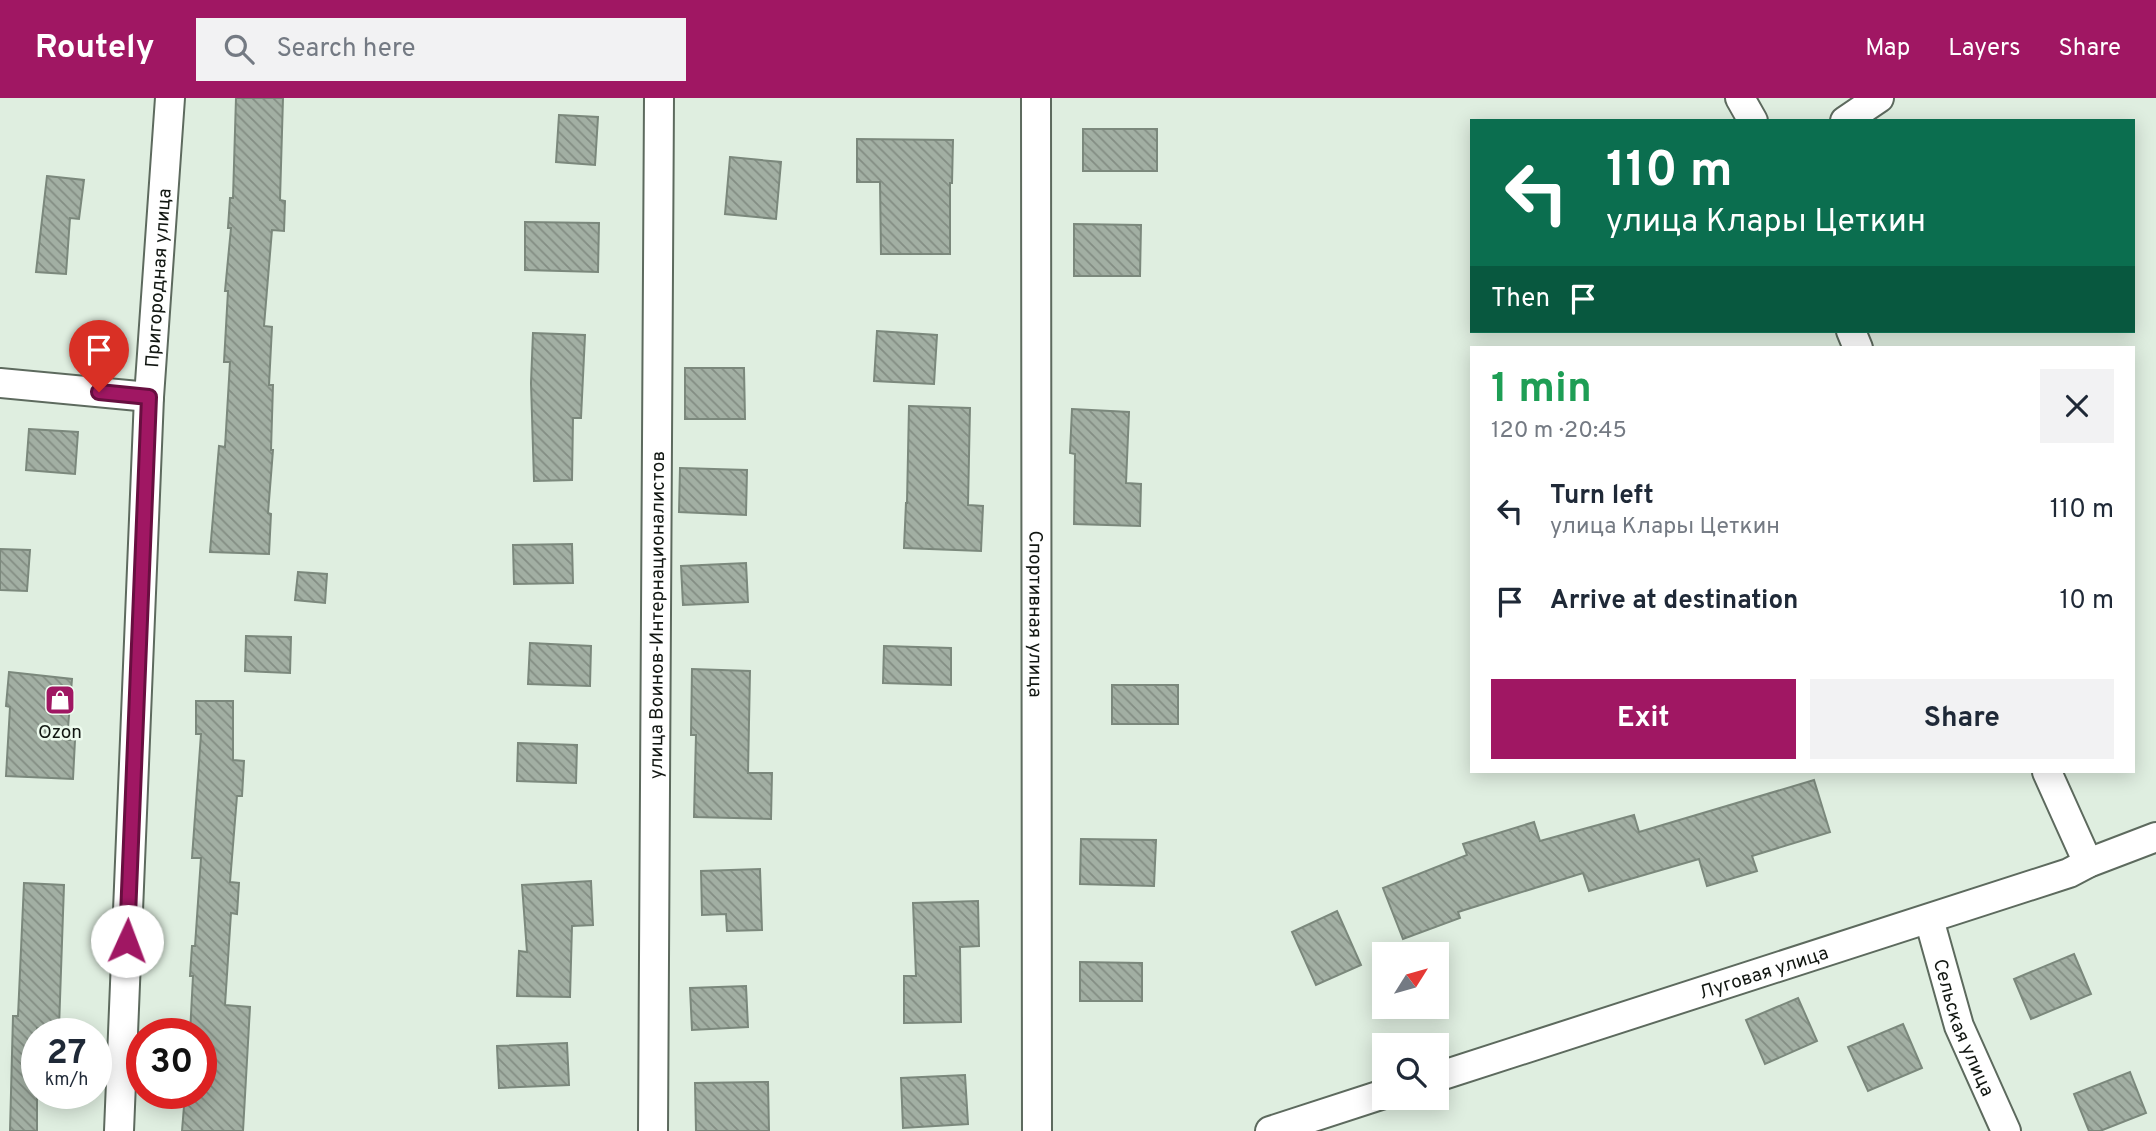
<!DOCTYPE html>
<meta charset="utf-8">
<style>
body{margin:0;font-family:Overpass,sans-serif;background:#f2f2f3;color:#1f2937;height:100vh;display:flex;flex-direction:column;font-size:26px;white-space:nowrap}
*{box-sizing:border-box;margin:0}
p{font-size:23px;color:#747a83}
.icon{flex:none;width:38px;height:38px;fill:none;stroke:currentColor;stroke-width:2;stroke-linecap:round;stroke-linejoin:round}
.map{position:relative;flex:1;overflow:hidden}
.side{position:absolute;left:1470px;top:248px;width:665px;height:427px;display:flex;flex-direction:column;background:#fff;border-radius:0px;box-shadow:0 4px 18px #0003}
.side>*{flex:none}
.hud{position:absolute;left:1470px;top:21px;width:665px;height:214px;border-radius:0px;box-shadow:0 4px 18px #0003;background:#0b6e4f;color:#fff;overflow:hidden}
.needle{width:46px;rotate:53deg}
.fabs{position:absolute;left:1372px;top:844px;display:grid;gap:14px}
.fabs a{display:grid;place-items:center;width:77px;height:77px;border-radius:0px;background:#fff;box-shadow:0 4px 18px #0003;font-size:35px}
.speed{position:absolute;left:21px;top:920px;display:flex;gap:14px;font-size:35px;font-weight:700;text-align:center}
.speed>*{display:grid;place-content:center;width:91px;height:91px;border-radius:50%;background:#fff;box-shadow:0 4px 18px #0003;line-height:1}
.speed small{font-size:18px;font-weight:400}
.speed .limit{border:10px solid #d22;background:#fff;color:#111}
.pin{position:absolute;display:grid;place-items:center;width:60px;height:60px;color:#fff;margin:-72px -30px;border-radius:50% 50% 50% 0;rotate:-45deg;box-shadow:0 0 7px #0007}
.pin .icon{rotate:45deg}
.me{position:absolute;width:77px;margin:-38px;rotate:2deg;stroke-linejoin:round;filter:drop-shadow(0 0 5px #0008)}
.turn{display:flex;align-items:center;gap:24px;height:147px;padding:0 21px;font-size:32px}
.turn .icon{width:91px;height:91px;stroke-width:2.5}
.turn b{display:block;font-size:49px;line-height:60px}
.then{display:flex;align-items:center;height:66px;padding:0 21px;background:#0003;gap:14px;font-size:26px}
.round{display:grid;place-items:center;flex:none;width:74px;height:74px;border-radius:0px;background:#f2f2f3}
.overview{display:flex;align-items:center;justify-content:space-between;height:119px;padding:0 21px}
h1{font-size:42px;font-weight:700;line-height:52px;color:#1e9e55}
.button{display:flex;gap:14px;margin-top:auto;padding:14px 21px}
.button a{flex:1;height:80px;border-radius:0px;background:#a01763;color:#fff;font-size:28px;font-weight:700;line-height:80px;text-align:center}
.button a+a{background:#f2f2f3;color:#1f2937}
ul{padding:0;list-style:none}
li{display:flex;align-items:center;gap:21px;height:91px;padding:0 21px}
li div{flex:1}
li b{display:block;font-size:26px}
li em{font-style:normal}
header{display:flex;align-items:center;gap:42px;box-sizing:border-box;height:98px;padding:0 35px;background:#a01763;color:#fff}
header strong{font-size:33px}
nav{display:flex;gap:38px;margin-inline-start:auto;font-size:24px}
.search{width:490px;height:63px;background:#f2f2f3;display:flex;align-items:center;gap:18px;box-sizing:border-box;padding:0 24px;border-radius:0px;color:#747a83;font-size:26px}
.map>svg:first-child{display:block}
</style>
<header>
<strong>Routely</strong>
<div class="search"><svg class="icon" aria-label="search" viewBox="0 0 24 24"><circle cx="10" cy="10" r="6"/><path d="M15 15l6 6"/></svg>Search here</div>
<nav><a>Map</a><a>Layers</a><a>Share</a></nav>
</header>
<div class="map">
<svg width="2156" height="1033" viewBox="0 0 2156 1033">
<defs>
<pattern id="building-back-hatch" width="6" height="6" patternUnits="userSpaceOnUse" patternTransform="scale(1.75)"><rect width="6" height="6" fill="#a2afa3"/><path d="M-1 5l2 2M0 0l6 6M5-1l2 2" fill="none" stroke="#838d83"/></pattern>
</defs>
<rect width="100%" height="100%" fill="#dfeee0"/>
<!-- building -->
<g fill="url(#building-back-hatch)" stroke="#7b887c" stroke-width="2">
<path d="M 236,0 L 283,0 L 280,102 L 285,103 L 284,133 L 272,132 L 264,228 L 272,229 L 269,287 L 273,287 L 271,352 L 273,352 L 268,415 L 271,416 L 269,456 L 210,454 L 219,348 L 225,349 L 230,264 L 224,264 L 228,193 L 225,193 L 231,130 L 228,130 L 230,100 L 233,100 Z"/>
<path d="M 559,17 L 598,19 L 595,67 L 556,64 Z"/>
<rect x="1083" y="31" width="74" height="42"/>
<path d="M 857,41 L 953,42 L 952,85 L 950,85 L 950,156 L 881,156 L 880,84 L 857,84 Z"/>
<path d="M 730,59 L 781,64 L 776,121 L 725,116 Z"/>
<path d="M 47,78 L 84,82 L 79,121 L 70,120 L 66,176 L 36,174 Z"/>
<path d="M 525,124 L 599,125 L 598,174 L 525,172 Z"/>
<path d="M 1074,126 L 1141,127 L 1140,178 L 1074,178 Z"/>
<path d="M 877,233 L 937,237 L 934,286 L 874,283 Z"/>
<path d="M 533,235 L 585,237 L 581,320 L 573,320 L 572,382 L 534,383 L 531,285 Z"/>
<path d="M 685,270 L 744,270 L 745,321 L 685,321 Z"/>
<path d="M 909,308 L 970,310 L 968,407 L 983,408 L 981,453 L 904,450 L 906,405 L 907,405 Z"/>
<path d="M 1072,311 L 1129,314 L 1126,385 L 1141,386 L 1140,428 L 1074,426 L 1075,356 L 1070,355 Z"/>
<path d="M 29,331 L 78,334 L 75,376 L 26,372 Z"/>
<path d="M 680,370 L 747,372 L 746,417 L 679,414 Z"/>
<path d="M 572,446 L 573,485 L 514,486 L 513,447 Z"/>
<path d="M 0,451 L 30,452 L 27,493 L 0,492 Z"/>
<path d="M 746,465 L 748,504 L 683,507 L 681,468 Z"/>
<path d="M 298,474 L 327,476 L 325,505 L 295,502 Z"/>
<path d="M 246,538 L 291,539 L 290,575 L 245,573 Z"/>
<path d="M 530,545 L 591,548 L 590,588 L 528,586 Z"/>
<path d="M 884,548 L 951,550 L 951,587 L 883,585 Z"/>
<path d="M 692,571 L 750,573 L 748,675 L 772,675 L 771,721 L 694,719 L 696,637 L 691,637 Z"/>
<path d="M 9,574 L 72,581 L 67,642 L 75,642 L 73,681 L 6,678 L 10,609 L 6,608 Z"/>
<rect x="1112" y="587" width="66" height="39"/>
<path d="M 196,603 L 233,603 L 233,662 L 244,663 L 242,698 L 237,698 L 230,784 L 239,785 L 237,816 L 231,815 L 225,907 L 250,909 L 243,1033 L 182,1033 L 185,996 L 201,996 L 201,936 L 190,936 L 193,878 L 190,878 L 192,848 L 195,848 L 201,760 L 192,760 L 201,636 L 196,636 Z"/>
<path d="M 518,645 L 577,647 L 576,685 L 517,683 Z"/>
<path d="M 1814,682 L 1830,734 L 1752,758 L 1757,773 L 1707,788 L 1699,761 L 1589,793 L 1583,775 L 1458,814 L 1460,820 L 1403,841 L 1383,790 L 1467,757 L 1463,746 L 1534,724 L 1540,743 L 1634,717 L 1639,734 Z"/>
<path d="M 1081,741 L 1156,742 L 1154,788 L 1080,786 Z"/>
<path d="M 760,771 L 762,832 L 727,833 L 726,816 L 702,817 L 701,773 Z"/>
<path d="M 591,783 L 593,827 L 572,828 L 570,899 L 517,898 L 519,853 L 527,854 L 522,787 Z"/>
<path d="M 24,785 L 64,787 L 59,930 L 37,930 L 37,1033 L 10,1033 L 13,918 L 18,918 Z"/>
<path d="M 978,803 L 979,848 L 960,849 L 961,924 L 904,925 L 904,878 L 916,878 L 913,805 Z"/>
<path d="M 1337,813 L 1361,867 L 1316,887 L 1292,834 Z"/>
<path d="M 2074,856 L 2091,896 L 2031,921 L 2014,881 Z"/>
<path d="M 1080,864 L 1142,865 L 1142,903 L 1080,903 Z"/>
<path d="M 746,888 L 748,929 L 692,932 L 690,890 Z"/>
<path d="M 1798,900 L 1817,943 L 1765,966 L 1746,922 Z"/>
<path d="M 1903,926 L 1922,970 L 1868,993 L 1848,949 Z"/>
<path d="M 567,945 L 569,987 L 499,990 L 497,948 Z"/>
<path d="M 2130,974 L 2146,1015 L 2100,1033 L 2089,1033 L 2074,996 Z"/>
<path d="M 965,977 L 968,1026 L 903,1030 L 901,980 Z"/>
<path d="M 768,984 L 769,1033 L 696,1033 L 695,985 Z"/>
</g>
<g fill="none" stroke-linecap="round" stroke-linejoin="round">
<!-- minor casing -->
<g stroke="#5d6a5e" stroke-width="32">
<g id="minor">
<path id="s1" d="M 1036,0 L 1037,1033"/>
<path d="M 1740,0 L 1753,23"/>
<path d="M 1845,23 L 1879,0"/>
<path d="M 1851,233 L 1858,250"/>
<path d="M 0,285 L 149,299"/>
<path d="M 2047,674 L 2088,765"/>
<path id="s2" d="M 1929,821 L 1959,928 L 2006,1033"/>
<path id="s3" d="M 1437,979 L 2069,775 L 2088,765 L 2156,739"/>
<path id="s4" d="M 119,1033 L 149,299 L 170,0"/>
<path id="s5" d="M 653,1033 L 659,0"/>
<path d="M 1270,1033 L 1384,996"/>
</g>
</g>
<!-- minor -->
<use href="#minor" stroke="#fff" stroke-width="28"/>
</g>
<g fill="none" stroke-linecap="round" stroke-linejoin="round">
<!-- route casing -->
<g stroke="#680f40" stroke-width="18">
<path id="route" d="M 99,294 L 149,299 L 127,843"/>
</g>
<!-- route -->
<use href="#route" stroke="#a01763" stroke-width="12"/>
</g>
<!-- icons -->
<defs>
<g id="shop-square" transform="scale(1.575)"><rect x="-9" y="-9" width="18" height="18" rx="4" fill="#a01763" stroke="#edfbee"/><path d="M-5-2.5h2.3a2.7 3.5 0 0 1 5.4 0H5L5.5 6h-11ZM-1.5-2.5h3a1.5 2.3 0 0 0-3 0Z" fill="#fff"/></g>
</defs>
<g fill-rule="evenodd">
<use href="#shop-square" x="60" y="602"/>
</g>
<g text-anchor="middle" stroke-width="5" stroke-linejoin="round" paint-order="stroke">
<!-- street labels -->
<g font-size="19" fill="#121712" stroke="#edfbee">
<text dy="7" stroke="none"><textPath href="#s4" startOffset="854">Пригородная улица</textPath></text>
<text dy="7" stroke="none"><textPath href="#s5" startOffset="516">улица Воинов-Интернационалистов</textPath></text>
<text dy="7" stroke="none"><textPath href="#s1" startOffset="516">Спортивная улица</textPath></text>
<text dy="7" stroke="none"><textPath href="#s3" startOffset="343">Луговая улица</textPath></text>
<text dy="7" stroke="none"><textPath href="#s2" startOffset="114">Сельская улица</textPath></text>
</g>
<!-- poi labels -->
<g font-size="19" fill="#121712" stroke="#edfbee">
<text x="60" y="640">Ozon</text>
</g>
</g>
</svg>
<div class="fabs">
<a><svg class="needle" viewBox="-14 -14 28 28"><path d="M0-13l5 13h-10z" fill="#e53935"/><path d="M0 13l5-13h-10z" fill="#747a83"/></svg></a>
<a><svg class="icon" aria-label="search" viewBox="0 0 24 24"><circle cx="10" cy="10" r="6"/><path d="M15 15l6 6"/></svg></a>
</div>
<div class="speed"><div>27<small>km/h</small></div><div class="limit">30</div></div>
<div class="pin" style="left:99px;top:294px;background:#d93025"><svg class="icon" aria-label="arrive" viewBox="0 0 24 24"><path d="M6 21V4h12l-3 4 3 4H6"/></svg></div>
<svg class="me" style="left:127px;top:843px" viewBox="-20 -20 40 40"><circle r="19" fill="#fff"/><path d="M0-13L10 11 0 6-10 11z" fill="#a01763"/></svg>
<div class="hud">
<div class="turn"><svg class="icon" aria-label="left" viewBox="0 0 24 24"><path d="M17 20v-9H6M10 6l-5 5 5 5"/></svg><div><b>110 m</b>улица Клары Цеткин</div></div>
<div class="then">Then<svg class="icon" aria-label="arrive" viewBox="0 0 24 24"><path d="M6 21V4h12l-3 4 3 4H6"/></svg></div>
</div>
<section class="side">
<div class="overview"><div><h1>1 min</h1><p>120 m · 20:45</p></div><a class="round"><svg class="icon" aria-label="close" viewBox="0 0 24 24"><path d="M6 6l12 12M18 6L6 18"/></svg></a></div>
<ul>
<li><svg class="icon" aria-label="left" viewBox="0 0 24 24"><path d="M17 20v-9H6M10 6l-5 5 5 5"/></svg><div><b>Turn left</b><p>улица Клары Цеткин</p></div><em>110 m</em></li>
<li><svg class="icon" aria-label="arrive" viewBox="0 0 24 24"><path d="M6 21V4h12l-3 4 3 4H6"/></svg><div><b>Arrive at destination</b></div><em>10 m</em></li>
</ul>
<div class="button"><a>Exit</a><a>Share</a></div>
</section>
</div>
